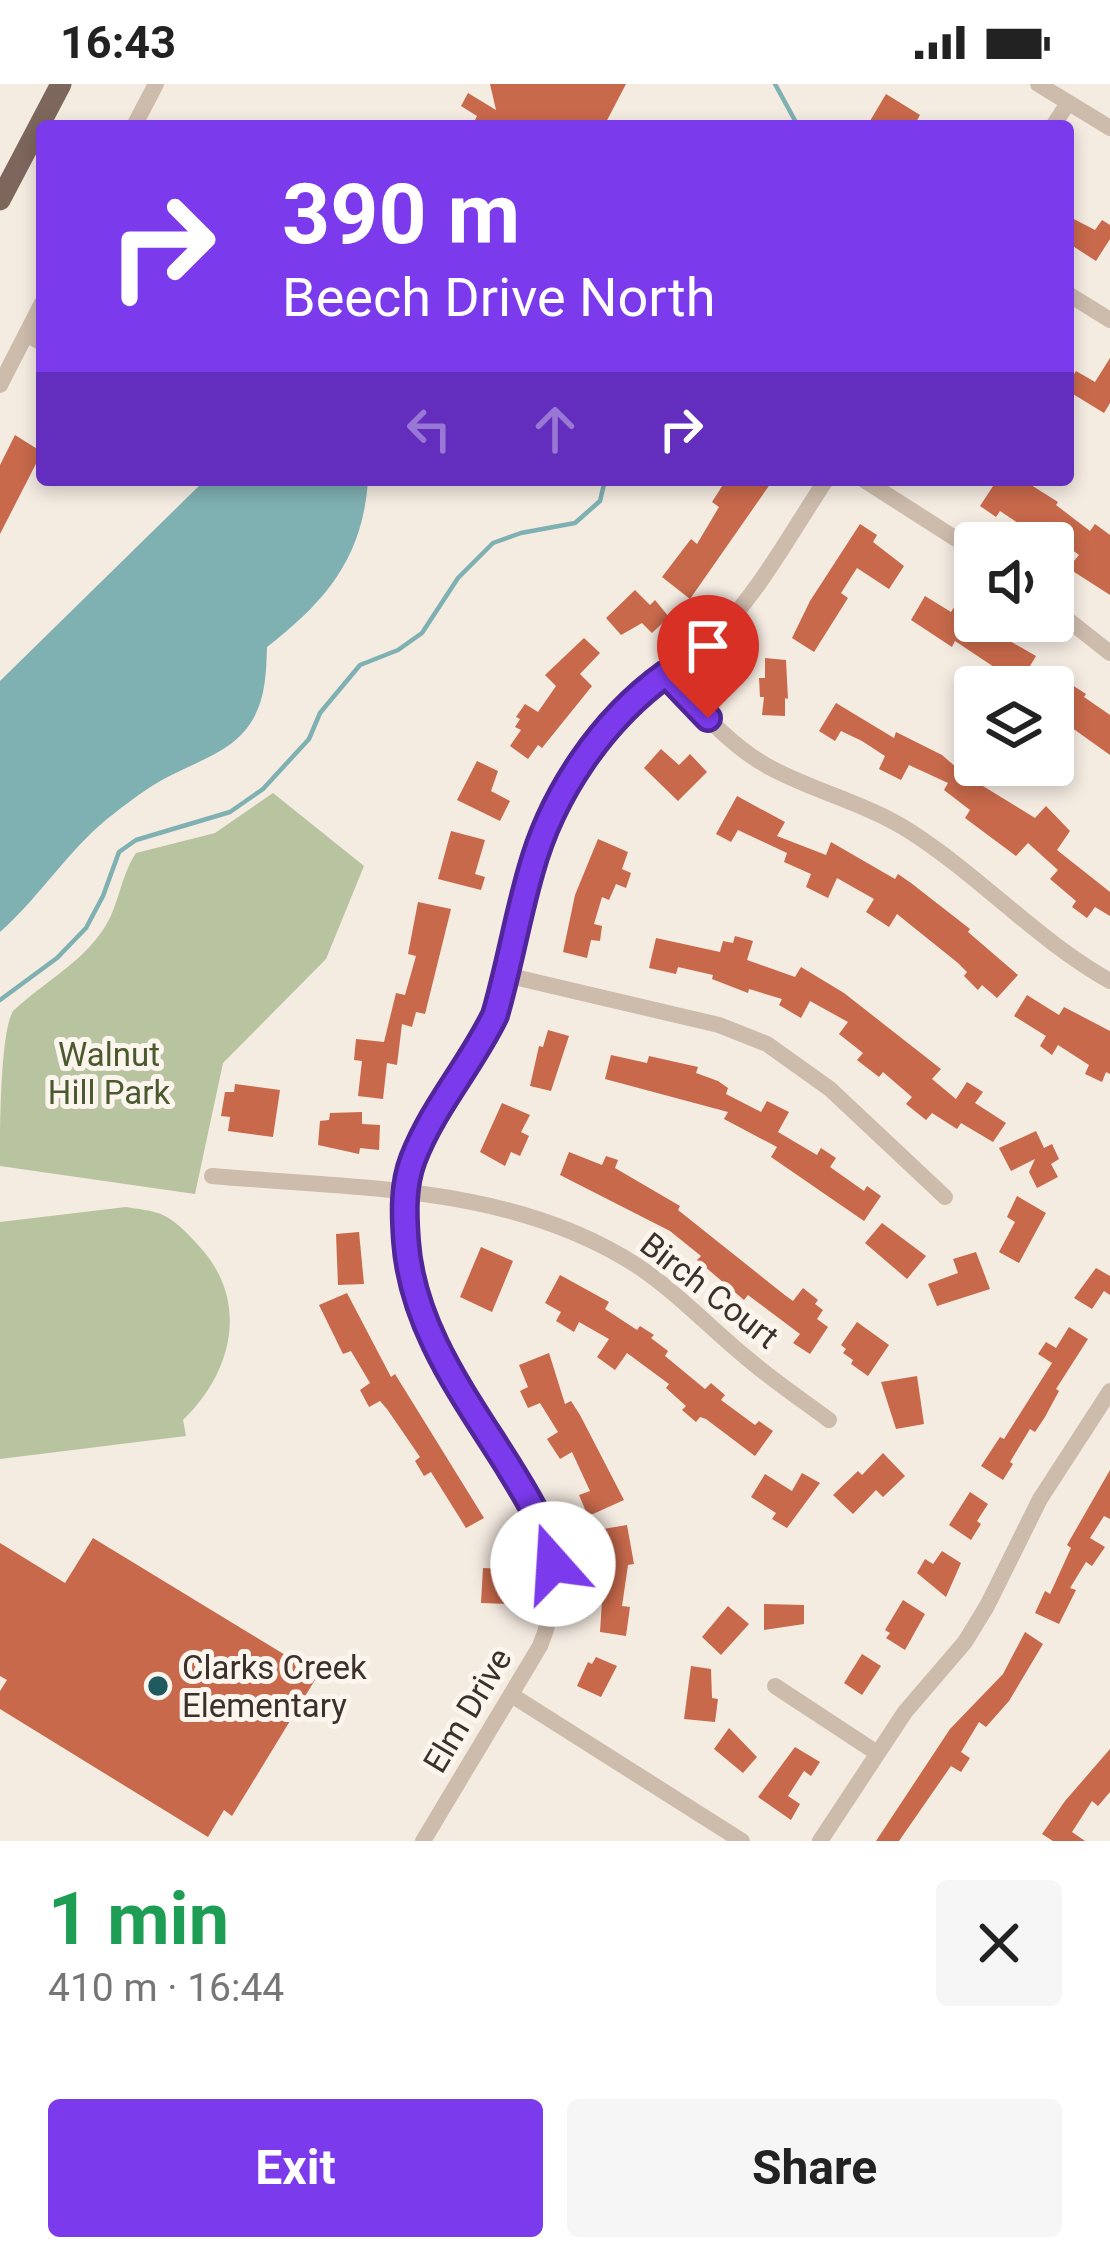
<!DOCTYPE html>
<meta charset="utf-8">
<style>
body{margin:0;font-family:Roboto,sans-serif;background:#f6f6f6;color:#222;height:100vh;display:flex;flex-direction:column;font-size:45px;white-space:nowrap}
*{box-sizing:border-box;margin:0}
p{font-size:39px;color:#767676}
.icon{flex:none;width:66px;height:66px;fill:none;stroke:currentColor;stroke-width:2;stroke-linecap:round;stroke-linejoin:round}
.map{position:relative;height:1757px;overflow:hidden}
.side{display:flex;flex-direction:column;background:#fff;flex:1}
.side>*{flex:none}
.guide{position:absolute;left:36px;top:36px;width:1038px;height:366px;border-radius:12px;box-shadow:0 6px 18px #0003;background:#7c3aed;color:#fff;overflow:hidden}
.fabs{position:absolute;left:954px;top:438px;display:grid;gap:24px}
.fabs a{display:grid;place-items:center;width:120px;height:120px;border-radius:12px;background:#fff;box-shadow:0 6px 18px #0003;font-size:60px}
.pin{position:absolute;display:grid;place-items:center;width:102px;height:102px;color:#fff;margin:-123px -51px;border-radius:50% 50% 50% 0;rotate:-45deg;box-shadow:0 0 12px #0007}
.pin .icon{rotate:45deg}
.me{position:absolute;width:132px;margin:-66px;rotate:341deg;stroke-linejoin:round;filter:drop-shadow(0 0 9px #0008)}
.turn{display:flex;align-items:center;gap:42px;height:252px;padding:0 48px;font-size:54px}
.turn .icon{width:156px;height:156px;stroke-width:2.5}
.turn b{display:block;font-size:84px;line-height:102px}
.lanes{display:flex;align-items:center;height:114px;padding:0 48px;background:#0003;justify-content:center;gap:60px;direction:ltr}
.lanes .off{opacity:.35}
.round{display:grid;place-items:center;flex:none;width:126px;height:126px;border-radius:12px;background:#f6f6f6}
.summary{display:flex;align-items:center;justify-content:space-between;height:204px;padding:0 48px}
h1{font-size:72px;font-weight:700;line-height:90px;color:#1e9e55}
.button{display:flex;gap:24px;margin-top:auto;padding:24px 48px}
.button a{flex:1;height:138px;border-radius:12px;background:#7c3aed;color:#fff;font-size:48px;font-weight:700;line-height:138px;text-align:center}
.button a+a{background:#f6f6f6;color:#222}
.status{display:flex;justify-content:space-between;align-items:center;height:84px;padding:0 60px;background:#fff;direction:ltr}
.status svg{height:33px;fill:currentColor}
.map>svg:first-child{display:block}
</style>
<div class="status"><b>16:43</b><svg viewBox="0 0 49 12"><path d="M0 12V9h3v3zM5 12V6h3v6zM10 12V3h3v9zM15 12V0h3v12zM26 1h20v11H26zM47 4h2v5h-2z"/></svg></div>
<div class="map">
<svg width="1110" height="1757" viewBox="0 0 1110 1757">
<rect width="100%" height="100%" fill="#f4ebe1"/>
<!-- green -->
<g fill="#b8c4a0">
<path d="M 273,709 L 364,782 L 326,875 L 223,979 L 195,1110 L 0,1082 C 0,1048 0,949 13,927 C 44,898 79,881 103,846 C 119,823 120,793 136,769 L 215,749 Z"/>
<path d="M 126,1123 C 137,1125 152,1126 163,1131 C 179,1139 193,1155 205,1169 C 249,1223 230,1291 183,1336 L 186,1352 L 0,1375 L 0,1138 Z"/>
</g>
<!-- water -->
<path fill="#7fb0b2" d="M 205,396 L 368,396 C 363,474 325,518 267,563 C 266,596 265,625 242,650 C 222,671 187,682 162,696 C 146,705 130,717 116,728 C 70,762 42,811 0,848 L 0,597 Z"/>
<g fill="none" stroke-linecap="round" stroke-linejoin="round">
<!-- stream -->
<g stroke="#7fb0b2" stroke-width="4.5">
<path d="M 775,0 L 798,42"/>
<path d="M 0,916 L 57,874 L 86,844 L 103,812 L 119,768 L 136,756 L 230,728 L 263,705 L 309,655 L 320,629 L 360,581 L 398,566 L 422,549 L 458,494 L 493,459 L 521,449 L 575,439 L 600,417 L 605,396"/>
</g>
</g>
<!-- building -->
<g fill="#c8694b">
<path d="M 490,0 L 626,0 L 604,42 L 472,42 L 477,32 L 461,22 L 468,9 L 496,26 Z"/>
<path d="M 886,10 L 920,31 L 914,42 L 867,42 Z"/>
<path d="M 1068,132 L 1095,146 L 1102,136 L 1110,141 L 1110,155 L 1096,177 L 1068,159 Z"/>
<path d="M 1110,274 L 1110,319 L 1104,329 L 1068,307 L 1068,300 L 1076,287 L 1095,298 Z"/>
<path d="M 15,351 L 42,368 L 0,450 L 0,381 Z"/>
<path d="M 726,396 L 773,396 L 690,515 L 662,493 L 691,455 L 697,460 L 719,423 L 712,418 Z"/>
<path d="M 997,396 L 1034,396 L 1031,401 L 1058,418 L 1056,421 L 1090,447 L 1095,440 L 1110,451 L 1110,511 L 1068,484 L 1079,471 L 1042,443 L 1036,451 L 1000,427 L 996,433 L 980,422 Z"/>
<path d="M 860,440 L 877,451 L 873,458 L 904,482 L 889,505 L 857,484 L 841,509 L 848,514 L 814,568 L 792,554 L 810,517 Z"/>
<path d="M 635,506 L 650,521 L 655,516 L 669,533 L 652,549 L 642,539 L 621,551 L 606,534 Z"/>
<path d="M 925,512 L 951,528 L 961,512 L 975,522 L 975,537 L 1036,572 L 1030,582 L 1065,605 L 1069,599 L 1086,610 L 1084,613 L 1110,631 L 1110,671 L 1068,641 L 1063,649 L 1053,643 L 1053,603 L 1024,603 L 955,557 L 952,563 L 911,536 Z"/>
<path d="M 584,554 L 600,569 L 580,590 L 592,602 L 542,664 L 538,661 L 528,675 L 510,662 L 521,646 L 515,643 L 520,635 L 516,633 L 525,620 L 538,628 L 556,602 L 545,591 Z"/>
<path d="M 765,574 L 786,576 L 788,615 L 785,614 L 785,632 L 762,631 L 764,613 L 760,613 L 759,594 L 765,594 Z"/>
<path d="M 836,619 L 894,654 L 896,648 L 942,671 L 965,691 L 1035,734 L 1046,722 L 1070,747 L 1057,766 L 1110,808 L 1110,832 L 1095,823 L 1087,834 L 1072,823 L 1076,817 L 1050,795 L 1058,786 L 1028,759 L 1016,772 L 965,734 L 970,726 L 944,706 L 948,699 L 909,681 L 901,696 L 879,685 L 885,672 L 862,657 L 841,647 L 835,657 L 819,647 Z"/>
<path d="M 661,665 L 679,681 L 690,670 L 707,688 L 678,717 L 644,684 Z"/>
<path d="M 477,677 L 498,687 L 491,707 L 510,717 L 500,737 L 457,716 Z"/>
<path d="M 737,712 L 785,738 L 777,752 L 826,771 L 831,758 L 895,795 L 898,790 L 911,799 L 970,845 L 968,848 L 1018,891 L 997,914 L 982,901 L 978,906 L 964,892 L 967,888 L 958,879 L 897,830 L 889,843 L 866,828 L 874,815 L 837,794 L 828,814 L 806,803 L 811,790 L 784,778 L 787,769 L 738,746 L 731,758 L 716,750 Z"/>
<path d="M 451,747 L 485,756 L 475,790 L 485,793 L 481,806 L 438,795 Z"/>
<path d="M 598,755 L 628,768 L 622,785 L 631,789 L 626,804 L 616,800 L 609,816 L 602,813 L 594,840 L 602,842 L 600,857 L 591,856 L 587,874 L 563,868 L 575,811 Z"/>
<path d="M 418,818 L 451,825 L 425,930 L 416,928 L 412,943 L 402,940 L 397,981 L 387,979 L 383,1015 L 358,1012 L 362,977 L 354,976 L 356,955 L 384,958 L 396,909 L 405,911 L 416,872 L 408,870 Z"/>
<path d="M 735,852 L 753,857 L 747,876 L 795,893 L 801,883 L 844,909 L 941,985 L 932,995 L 956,1015 L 967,998 L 983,1008 L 975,1019 L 1006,1039 L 993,1058 L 961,1039 L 957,1045 L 932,1029 L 926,1036 L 906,1020 L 912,1013 L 883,988 L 879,993 L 857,976 L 863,969 L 839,950 L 848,938 L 810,917 L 801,934 L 779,921 L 782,915 L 749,905 L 748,909 L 712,895 L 713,891 L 678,883 L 676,890 L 649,884 L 656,854 L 720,868 L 723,857 L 733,859 Z"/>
<path d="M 1027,911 L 1059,931 L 1064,923 L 1110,947 L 1110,990 L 1106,988 L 1102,998 L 1085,990 L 1089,981 L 1058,961 L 1052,971 L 1040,962 L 1046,952 L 1014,932 Z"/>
<path d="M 548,946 L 569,952 L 551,1007 L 530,1002 L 539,962 L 543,963 Z"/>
<path d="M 611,971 L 647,979 L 649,972 L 698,983 L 696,989 L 718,997 L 728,1004 L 726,1010 L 761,1028 L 767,1017 L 789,1028 L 778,1048 L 817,1071 L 821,1064 L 836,1074 L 830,1083 L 864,1107 L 867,1102 L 881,1112 L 864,1137 L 771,1073 L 777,1063 L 724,1035 L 728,1028 L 605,995 Z"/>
<path d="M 235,1000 L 280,1006 L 273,1053 L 228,1047 L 230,1033 L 221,1032 L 225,1008 L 234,1008 Z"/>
<path d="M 502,1019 L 530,1031 L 521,1048 L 529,1052 L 520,1072 L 511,1068 L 505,1082 L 480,1068 Z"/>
<path d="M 362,1028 L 362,1040 L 380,1041 L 379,1066 L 360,1064 L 359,1070 L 318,1061 L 320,1037 L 329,1036 L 330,1029 Z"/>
<path d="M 1036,1047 L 1044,1064 L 1052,1060 L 1059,1075 L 1051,1080 L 1058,1093 L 1037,1104 L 1029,1088 L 1035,1075 L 1011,1087 L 999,1064 Z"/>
<path d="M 569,1068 L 602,1081 L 606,1072 L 618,1076 L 615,1084 L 680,1122 L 678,1126 L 786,1212 L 793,1217 L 803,1204 L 818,1216 L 815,1220 L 823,1226 L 817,1235 L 828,1243 L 810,1270 L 793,1259 L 800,1250 L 748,1211 L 744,1216 L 697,1176 L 701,1172 L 670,1147 L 560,1091 Z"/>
<path d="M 1017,1112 L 1046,1129 L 1019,1179 L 999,1168 L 1015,1138 L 1007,1133 Z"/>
<path d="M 882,1139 L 926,1172 L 907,1195 L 865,1159 Z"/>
<path d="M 359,1148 L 364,1200 L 338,1201 L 336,1150 Z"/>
<path d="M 481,1163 L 513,1177 L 492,1228 L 460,1213 Z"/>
<path d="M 976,1168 L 990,1205 L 937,1222 L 928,1200 L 958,1189 L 953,1175 Z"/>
<path d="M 1096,1184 L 1110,1192 L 1110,1211 L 1104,1207 L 1092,1225 L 1074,1214 Z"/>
<path d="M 560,1191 L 609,1218 L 605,1225 L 637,1246 L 640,1242 L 654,1251 L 651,1254 L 668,1267 L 665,1272 L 705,1305 L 711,1299 L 725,1311 L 721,1316 L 755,1341 L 759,1337 L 773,1347 L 755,1372 L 706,1335 L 700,1333 L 696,1338 L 682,1326 L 686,1322 L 666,1304 L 669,1300 L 627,1269 L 615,1286 L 597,1273 L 609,1255 L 579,1238 L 574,1248 L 556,1237 L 561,1228 L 545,1219 Z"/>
<path d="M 347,1209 L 391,1293 L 395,1290 L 484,1434 L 466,1444 L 431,1388 L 424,1392 L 415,1377 L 420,1373 L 387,1325 L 380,1317 L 369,1323 L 360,1306 L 370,1299 L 351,1267 L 343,1270 L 319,1221 Z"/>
<path d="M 857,1238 L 889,1261 L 868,1292 L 851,1280 L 853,1276 L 843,1269 L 846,1265 L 841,1261 Z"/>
<path d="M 1069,1243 L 1088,1255 L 1056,1305 L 1059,1307 L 1045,1333 L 1035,1348 L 1030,1345 L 1010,1378 L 1013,1380 L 1003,1396 L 981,1382 L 1000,1353 L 1004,1355 L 1052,1279 L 1038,1270 L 1046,1258 L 1056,1264 Z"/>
<path d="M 549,1269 L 565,1320 L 571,1317 L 580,1331 L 624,1416 L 593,1430 L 587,1430 L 579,1411 L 590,1407 L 572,1368 L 560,1375 L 547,1355 L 558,1348 L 540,1319 L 528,1324 L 520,1307 L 528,1303 L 519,1281 Z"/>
<path d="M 917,1292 L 924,1340 L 896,1345 L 881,1298 Z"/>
<path d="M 883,1369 L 905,1392 L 883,1413 L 876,1406 L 853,1430 L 833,1411 L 858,1387 L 862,1391 Z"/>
<path d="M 1110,1386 L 1110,1435 L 1104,1432 L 1090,1454 L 1105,1463 L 1092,1482 L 1086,1478 L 1070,1504 L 1076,1506 L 1059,1540 L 1035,1529 L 1045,1507 L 1050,1510 L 1071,1464 L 1067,1461 Z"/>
<path d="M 802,1389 L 820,1399 L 787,1444 L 772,1435 L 776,1429 L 751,1413 L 765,1390 L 792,1407 Z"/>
<path d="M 970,1408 L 988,1420 L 977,1437 L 981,1440 L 971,1456 L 949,1441 Z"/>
<path d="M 627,1441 L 634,1480 L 628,1481 L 622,1522 L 630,1523 L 626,1552 L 600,1548 L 603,1502 L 611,1502 L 597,1446 Z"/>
<path d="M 93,1454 L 318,1591 L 232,1732 L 224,1726 L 208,1753 L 0,1625 L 0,1607 L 7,1596 L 0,1592 L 0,1459 L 65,1499 Z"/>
<path d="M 942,1467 L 961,1479 L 946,1513 L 917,1489 L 925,1475 L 933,1480 Z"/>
<path d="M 483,1484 L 507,1485 L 508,1520 L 481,1519 Z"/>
<path d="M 903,1516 L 925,1530 L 905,1566 L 886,1554 L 890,1549 L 885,1546 Z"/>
<path d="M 764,1520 L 804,1521 L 804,1540 L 764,1546 Z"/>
<path d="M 728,1522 L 749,1540 L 721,1571 L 702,1553 Z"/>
<path d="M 1025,1548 L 1043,1560 L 1009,1617 L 986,1643 L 979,1638 L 961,1668 L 970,1674 L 961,1688 L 951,1682 L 899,1757 L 876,1757 L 950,1645 L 1003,1590 Z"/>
<path d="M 862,1570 L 881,1582 L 862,1611 L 844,1599 Z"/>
<path d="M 596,1573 L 617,1582 L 601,1613 L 577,1602 L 588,1578 L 592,1580 Z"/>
<path d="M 691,1582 L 711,1585 L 712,1614 L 718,1615 L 715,1638 L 684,1635 Z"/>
<path d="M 729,1644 L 757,1673 L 743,1689 L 714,1665 Z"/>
<path d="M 795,1663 L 820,1678 L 811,1692 L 804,1687 L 788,1712 L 800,1720 L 791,1736 L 758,1713 Z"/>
<path d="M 1110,1665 L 1110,1708 L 1098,1722 L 1092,1717 L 1072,1748 L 1085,1757 L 1053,1757 L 1042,1750 L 1065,1717 Z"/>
</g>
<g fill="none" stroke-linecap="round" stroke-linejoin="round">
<!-- minor -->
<g stroke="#cdbbac" stroke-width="16">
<path d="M 1038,0 L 1110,44"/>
<path d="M 134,42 L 156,0"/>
<path d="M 1053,42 L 1068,19"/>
<path d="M 1068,210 L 1110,236"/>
<path d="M 26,250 L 42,259"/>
<path d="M 0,301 L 42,219"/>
<path d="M 864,396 L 975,467"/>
<path d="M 1053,524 L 1110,569"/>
<path d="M 666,590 C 697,623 729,661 769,683 C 815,708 866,719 911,748 C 981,793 1037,856 1110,897"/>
<path d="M 506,891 L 719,941 L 767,960 L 830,1005 L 945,1113"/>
<path d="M 212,1092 C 356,1105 510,1100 636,1181 C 677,1208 711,1245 748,1275 C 774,1297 802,1316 829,1336"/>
<path d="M 775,1602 L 877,1669"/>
<path d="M 513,1612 L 742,1757"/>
<path d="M 423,1757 L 540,1562 C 589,1448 481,1354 433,1259 C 412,1217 403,1165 405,1118 C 409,1048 463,1000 491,940 C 525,865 520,782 565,707 C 588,668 615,629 651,602 C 670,587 691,575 709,558 C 757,513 790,450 826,396"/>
<path d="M 820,1757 L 905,1628 L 965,1558 L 987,1522 L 1040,1415 L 1110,1307"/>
</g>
<!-- major -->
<path stroke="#7d675c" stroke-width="21" d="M 0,116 L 61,0"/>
</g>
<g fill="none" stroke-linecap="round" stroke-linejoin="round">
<!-- route casing -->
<g stroke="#51269a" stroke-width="30">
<path id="route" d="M 553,1480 C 546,1441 527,1413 507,1380 C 463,1310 412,1242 406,1157 C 404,1129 403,1101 413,1075 C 433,1023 471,981 495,931 C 509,883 517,834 531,786 C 552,710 602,636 666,590 L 708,634"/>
</g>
<!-- route -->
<use href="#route" stroke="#7c3aed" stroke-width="21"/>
</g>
<!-- markers -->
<circle fill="#1f5a5e" stroke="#fbf5ee" stroke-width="4.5" cx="158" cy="1602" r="12"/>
<g text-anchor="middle" stroke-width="10" stroke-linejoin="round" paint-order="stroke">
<!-- park labels -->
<g font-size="33" fill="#4a5a2e" stroke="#fbf5ee">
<text x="109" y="982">Walnut<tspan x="109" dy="38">Hill Park</tspan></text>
</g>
<!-- street labels -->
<g font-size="33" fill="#3b302b" stroke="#fbf5ee">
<text transform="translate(710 1206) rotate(38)" y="12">Birch Court</text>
<text transform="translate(467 1626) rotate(-59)" y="12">Elm Drive</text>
</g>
<!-- poi labels -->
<g font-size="33" fill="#3b302b" stroke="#fbf5ee" text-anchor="start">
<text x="182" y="1595">Clarks Creek<tspan x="182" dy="38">Elementary</tspan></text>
</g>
</g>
</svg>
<div class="fabs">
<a><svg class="icon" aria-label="sound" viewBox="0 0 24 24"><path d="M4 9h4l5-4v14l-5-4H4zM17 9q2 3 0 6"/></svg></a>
<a><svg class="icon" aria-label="layers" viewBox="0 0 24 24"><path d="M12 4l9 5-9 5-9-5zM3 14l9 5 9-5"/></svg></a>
</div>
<div class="pin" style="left:708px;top:634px;background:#d93025"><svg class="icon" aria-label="arrive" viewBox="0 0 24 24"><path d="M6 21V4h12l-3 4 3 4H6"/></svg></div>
<svg class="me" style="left:553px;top:1480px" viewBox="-20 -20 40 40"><circle r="19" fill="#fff"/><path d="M0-13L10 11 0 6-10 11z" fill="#7c3aed"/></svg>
<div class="guide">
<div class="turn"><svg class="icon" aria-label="right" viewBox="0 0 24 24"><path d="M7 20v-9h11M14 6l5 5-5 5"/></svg><div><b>390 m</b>Beech Drive North</div></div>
<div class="lanes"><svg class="icon off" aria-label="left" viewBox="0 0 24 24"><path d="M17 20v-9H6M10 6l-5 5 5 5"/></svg><svg class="icon off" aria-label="ahead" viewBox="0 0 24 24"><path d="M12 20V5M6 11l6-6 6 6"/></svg><svg class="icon" aria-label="right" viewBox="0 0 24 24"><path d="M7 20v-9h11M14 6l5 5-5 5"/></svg></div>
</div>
</div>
<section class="side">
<div class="summary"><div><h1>1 min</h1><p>410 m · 16:44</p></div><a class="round"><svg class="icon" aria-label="close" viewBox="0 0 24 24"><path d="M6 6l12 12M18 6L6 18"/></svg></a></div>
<div class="button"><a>Exit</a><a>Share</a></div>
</section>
